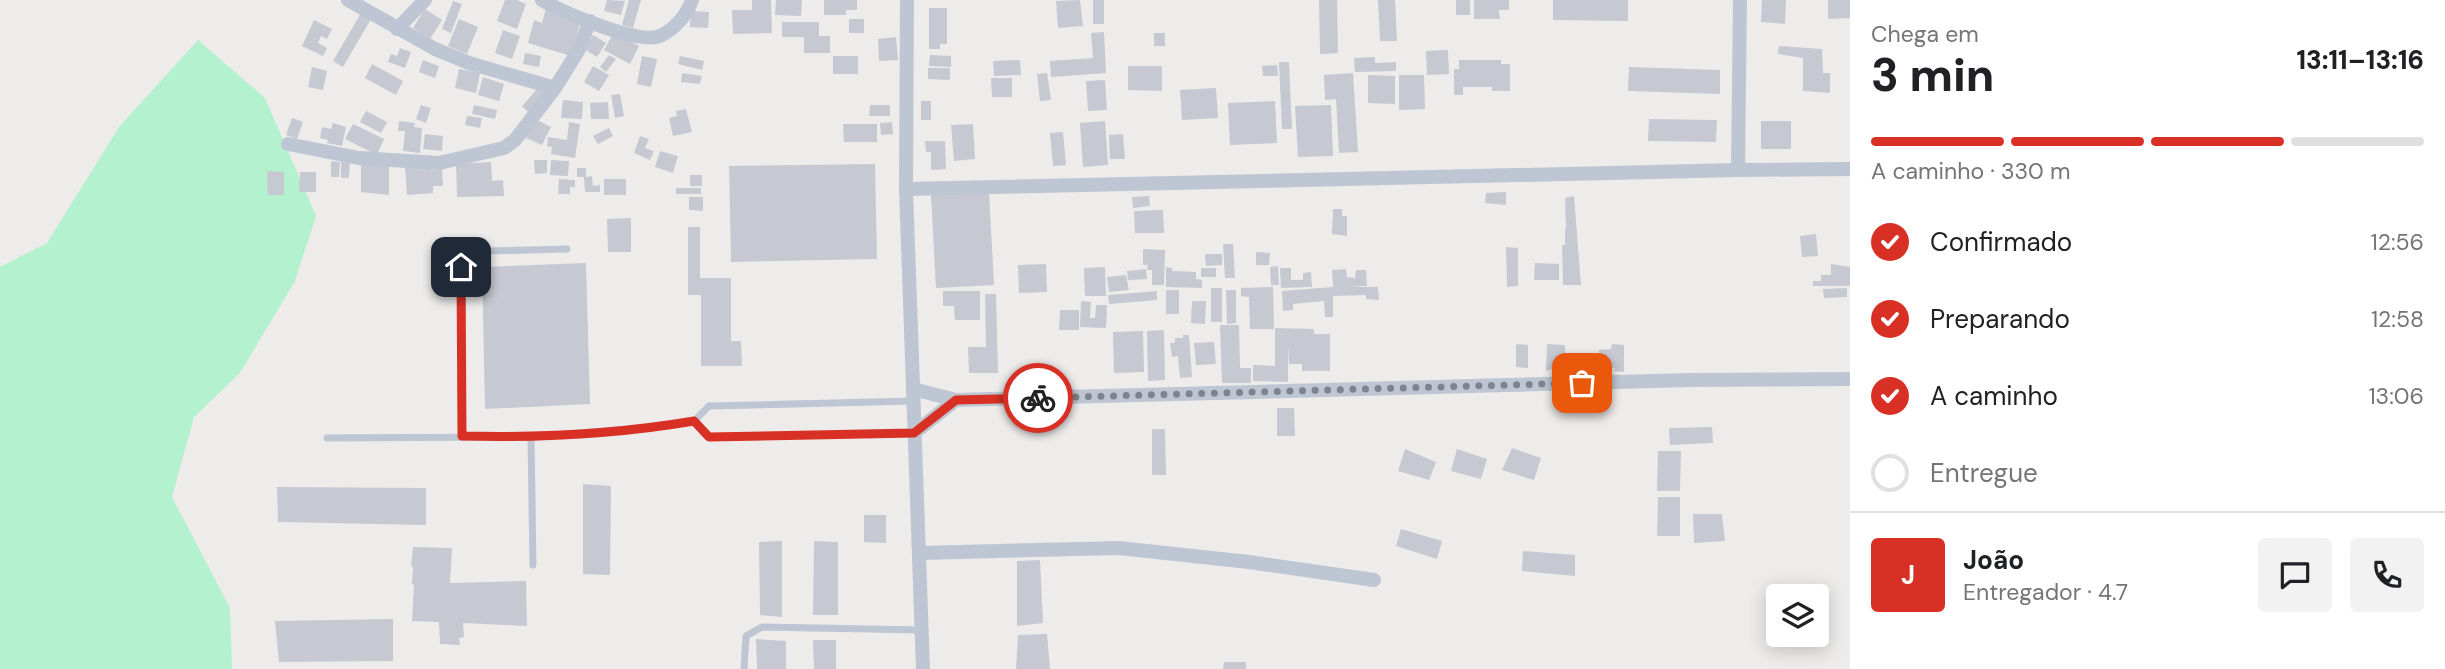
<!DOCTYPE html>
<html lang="pt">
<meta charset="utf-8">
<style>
:root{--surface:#fff;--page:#f2f2f2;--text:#202124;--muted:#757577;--line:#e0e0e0;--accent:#d93025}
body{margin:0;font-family:"DM Sans",sans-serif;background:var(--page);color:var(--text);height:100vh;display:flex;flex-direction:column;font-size:26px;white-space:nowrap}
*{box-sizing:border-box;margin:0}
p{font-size:23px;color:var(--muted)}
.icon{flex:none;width:38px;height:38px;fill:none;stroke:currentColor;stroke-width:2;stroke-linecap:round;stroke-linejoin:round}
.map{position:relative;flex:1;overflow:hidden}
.drawer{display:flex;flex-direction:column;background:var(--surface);width:595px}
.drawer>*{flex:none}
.buttons{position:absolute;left:1766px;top:584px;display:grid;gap:14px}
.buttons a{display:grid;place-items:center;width:63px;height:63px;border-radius:7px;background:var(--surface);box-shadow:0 4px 18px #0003;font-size:35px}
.pin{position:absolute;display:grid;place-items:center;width:60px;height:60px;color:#fff;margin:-30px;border-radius:14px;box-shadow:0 4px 10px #0006}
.courier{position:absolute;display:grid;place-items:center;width:70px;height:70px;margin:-35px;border:5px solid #d93025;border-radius:50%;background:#fff;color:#222;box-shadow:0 2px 9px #0007}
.headline em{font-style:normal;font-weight:800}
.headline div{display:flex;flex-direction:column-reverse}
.headline{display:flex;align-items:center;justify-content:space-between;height:119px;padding:0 21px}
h1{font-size:46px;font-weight:800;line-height:52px}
.bar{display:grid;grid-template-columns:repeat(4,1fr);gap:10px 7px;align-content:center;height:84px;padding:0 21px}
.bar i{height:9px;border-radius:5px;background:var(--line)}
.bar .on{background:var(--accent)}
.bar p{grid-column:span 4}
.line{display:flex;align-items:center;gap:18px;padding:0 21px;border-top:2px solid var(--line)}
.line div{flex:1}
.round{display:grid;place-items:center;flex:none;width:74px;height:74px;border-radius:7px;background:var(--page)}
ol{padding:0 21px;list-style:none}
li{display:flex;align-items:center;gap:21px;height:77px}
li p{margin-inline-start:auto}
li .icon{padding:7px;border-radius:50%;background:var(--accent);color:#fff;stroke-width:4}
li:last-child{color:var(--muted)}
li i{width:38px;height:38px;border:4px solid var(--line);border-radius:50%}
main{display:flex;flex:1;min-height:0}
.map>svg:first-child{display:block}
.green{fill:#b3f1cf}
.building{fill:#c6c9d2}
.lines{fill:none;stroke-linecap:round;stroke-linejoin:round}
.lane{stroke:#bdc6d2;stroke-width:7}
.street{stroke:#bdc6d2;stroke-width:14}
.done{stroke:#7e848d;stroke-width:7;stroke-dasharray:0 12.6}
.route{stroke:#d93025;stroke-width:9}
</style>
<main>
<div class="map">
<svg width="1850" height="669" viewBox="0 0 1850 669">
<rect width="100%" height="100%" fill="#eeebeb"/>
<path class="green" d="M198 40 265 98 316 216 295 281 240 373 194 417 172 497 230 608 232 669H0V267L47 243 119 127Z"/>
<g class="building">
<path d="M505 0H517L526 4 517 29 497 21Z"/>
<path d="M607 0 625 1 621 15 604 11Z"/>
<path d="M629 0H641L633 28 622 25Z"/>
<path d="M752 0H771L772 33 733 34 732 10H752Z"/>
<path d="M776 0H802L801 16 775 15Z"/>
<path d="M824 0H857V10H846V15H824Z"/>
<path d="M1080 0 1083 26 1058 28 1056 1Z"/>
<rect x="1093" y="0" width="11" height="24"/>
<path d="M1319 0H1337L1338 53 1320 54Z"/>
<path d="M1378 0H1395L1397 41H1380Z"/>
<rect x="1456" y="0" width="14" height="15"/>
<path d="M1474 0H1509V10H1499L1500 19H1474Z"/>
<path d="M1553 0H1628V21L1553 20Z"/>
<path d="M1762 0H1786L1785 24 1761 22Z"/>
<path d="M1828 0H1850V18L1828 19Z"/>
<path d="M453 1 462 4 451 33 442 29Z"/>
<path d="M929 8H947V44H940V49H929Z"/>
<path d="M425 9 442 20 430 39 413 28Z"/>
<path d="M546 9 581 20 571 56 528 43 534 20 542 23Z"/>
<path d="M691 11 709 12 708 28 690 27Z"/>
<path d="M361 13 371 19 343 67 333 61Z"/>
<path d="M459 19 478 27 467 54 448 46Z"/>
<rect x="849" y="19" width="15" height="14"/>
<path d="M314 20 332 29 327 39 321 36 318 43 327 48 323 56 302 46Z"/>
<path d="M782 22H819V36H830V53H804V37H782Z"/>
<path d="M503 30 520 36 512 59 495 53Z"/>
<path d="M614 32 639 46 630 64 604 50Z"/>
<path d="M1104 32 1106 73 1051 77 1050 61 1093 58 1091 33Z"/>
<rect x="1154" y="33" width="11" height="13"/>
<path d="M593 35 606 43 597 57 584 49Z"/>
<path d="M896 37 898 60 879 61 878 39Z"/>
<path d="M1779 46 1822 49 1823 73H1830V93L1803 91V58L1778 54Z"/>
<path d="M400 48 411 52 405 68 388 62 391 54 397 56Z"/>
<path d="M1448 50 1449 74 1427 75 1426 51Z"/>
<path d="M525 53 541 56 539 67 523 64Z"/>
<path d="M609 55 616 59 606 72 600 67Z"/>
<path d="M930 55 951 56V67L929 66Z"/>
<path d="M642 56 657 59 651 87 637 84Z"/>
<path d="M680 56 704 61 702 70 678 64Z"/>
<rect x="833" y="56" width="25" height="18"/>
<path d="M1375 57V63L1396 62V71L1355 72 1354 58Z"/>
<path d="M423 60 439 66 435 78 419 72Z"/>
<path d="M1020 60 1021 75 994 76 993 61Z"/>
<path d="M1459 60H1501V64H1510V91H1492V87H1463V95H1454V69H1459Z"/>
<path d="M1279 62H1289L1292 129H1282Z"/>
<path d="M372 64 403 81 396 95 365 78Z"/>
<path d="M1277 65 1278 76H1263L1262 66Z"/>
<path d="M593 66 609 75 599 91 584 82Z"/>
<path d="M1128 66H1162V91L1128 90Z"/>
<path d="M312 67 327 71 323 90 308 87Z"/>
<path d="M1629 67 1720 70V94L1628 91Z"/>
<path d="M928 68H950V80L928 79Z"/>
<path d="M459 69 480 73 476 93 455 88Z"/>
<path d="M682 73 702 76 700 84 681 82Z"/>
<path d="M1047 73 1051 100 1040 101 1037 74Z"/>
<path d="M1353 73 1358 152 1339 153 1336 99 1325 100 1324 75Z"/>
<path d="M1368 75 1395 76V104L1368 103Z"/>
<path d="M1399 75H1424L1425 109 1399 110Z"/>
<path d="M483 77 504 84 499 101 478 95Z"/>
<path d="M991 78H1012V97H992Z"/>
<path d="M1105 80 1107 110 1088 111 1086 81Z"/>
<path d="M538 88 547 96 530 114 522 106Z"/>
<path d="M1216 88 1218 118 1182 120 1180 90Z"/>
<path d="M620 94 624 116 615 118 611 95Z"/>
<path d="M563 100 583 102 582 119 561 118Z"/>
<rect x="921" y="101" width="10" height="19"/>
<path d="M1275 101 1277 143 1230 145 1228 103Z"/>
<path d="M608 102 609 119H591L590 103Z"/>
<path d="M421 105 431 108 426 123 416 119Z"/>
<path d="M474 105 497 110 495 119 472 114Z"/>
<path d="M870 105H890V116H869Z"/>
<path d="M1331 105 1333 156 1298 157 1295 106Z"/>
<path d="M686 109 692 132 673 136 669 118 677 116 676 111Z"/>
<path d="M366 111 387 122 381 133 360 122Z"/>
<path d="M467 116 482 118 480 128 465 125Z"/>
<path d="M292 118 303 122 297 139 286 135Z"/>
<path d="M535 119 551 127 542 145 526 138Z"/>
<path d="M1649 119 1717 120 1716 142 1648 141Z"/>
<path d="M399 121 415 123 414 127 422 128 420 153 403 151 405 131H398Z"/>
<path d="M1105 121 1108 165 1083 167 1080 123Z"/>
<rect x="1761" y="121" width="30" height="28"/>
<path d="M569 122 580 124 575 158 551 154 552 147 547 146 548 137 567 140Z"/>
<path d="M892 122 893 134 881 135 880 123Z"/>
<path d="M333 123 346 127 342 146 327 143 328 140 320 138 322 127 331 129Z"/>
<path d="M353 124 384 139 377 155 345 139Z"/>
<path d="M843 124H877V142H844Z"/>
<path d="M973 124 975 159 954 161 951 125Z"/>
<path d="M609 128 613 136 598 144 593 136Z"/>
<path d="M1063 132 1066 165 1053 166 1050 133Z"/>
<path d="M425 134 443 136 442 151 423 149Z"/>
<path d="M1123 134 1125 159H1110L1109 135Z"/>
<path d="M640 136 649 139 645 148 654 151 650 160 634 153Z"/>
<path d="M925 141H945L946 169 931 170V152H926Z"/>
<path d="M660 151 678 156 673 173 655 167Z"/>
<path d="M341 159H350L349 178H341Z"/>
<path d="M361 160H389V195L361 192Z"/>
<path d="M534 160H547V173L535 174Z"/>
<path d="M551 160 569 161 568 176 550 175Z"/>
<path d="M331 161 340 162 339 177H331Z"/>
<path d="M491 162 492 181 503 180 504 196 457 197 456 164Z"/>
<path d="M431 164V170L442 169 443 186H433V193L407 195 405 165Z"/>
<path d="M875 164 877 259 731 262 729 166Z"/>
<path d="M577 168H586V177L592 176 593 186 600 185V192H585L584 177H577Z"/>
<path d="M267 171 284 172V195H268Z"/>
<path d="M300 172H316V192H299Z"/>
<rect x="690" y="175" width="12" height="11"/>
<path d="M559 179 575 180V187H570V194H558Z"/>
<rect x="604" y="179" width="22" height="16"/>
<rect x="676" y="188" width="25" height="6"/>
<path d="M989 192 994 285 936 288 931 195Z"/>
<path d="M1506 192V205L1485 203 1486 193Z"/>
<path d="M1149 196 1150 206 1133 208 1132 197Z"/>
<path d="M1574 196 1581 285H1563L1562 245H1565V229H1566L1565 198Z"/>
<path d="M689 197H703V211L689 210Z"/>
<path d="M1333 209H1342V216H1347V236L1332 234Z"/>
<path d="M1163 210 1164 233H1135L1134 211Z"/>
<path d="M631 218V252H608L607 219Z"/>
<path d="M688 227H700V278H731V341H741L742 366H701V295H688Z"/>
<path d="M1816 234 1818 256 1802 257 1800 236Z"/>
<path d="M1223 244H1233L1235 278H1225Z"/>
<path d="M1506 247 1518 248V286L1507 287Z"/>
<path d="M1143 249 1165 250 1164 285H1152V270H1147L1148 265H1143Z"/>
<path d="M1256 252 1270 253 1269 265H1256Z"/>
<path d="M1205 254H1222V265L1206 266Z"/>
<path d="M586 263 590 404 485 409 482 267Z"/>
<path d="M1535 263 1559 264V280H1534Z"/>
<path d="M1046 264 1047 292 1019 293 1018 265Z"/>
<path d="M1831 264 1850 267V286H1813V281H1821V275H1831Z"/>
<path d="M1278 266 1279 285H1271L1270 267Z"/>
<path d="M1105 267 1106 296H1085L1084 268Z"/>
<path d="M1166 267 1172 268V271L1196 272V279L1202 280V288L1166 287Z"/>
<rect x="1201" y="268" width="15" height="9"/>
<path d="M1280 268H1291V280H1303V273L1311 272 1312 287 1281 288Z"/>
<path d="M1146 269 1147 279 1128 280 1127 271Z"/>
<path d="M1346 269 1347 277 1355 278 1356 270H1366L1367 286 1350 287H1378L1379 300 1366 299V295L1333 296V317H1325L1324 301 1293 304V310L1283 311 1282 291 1333 287 1332 270Z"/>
<path d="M1126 275 1129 290 1109 292 1107 277Z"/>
<path d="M1273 287 1274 329H1250L1249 297 1241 296V288Z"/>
<rect x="1211" y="288" width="11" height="34"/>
<path d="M1847 288V297L1824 298 1823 289Z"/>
<rect x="1166" y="290" width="13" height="24"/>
<path d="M1226 290H1236V323L1227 324Z"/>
<path d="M943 291H980V320H955L954 306H943Z"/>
<path d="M1157 291V300L1109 304 1108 295Z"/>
<path d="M985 294H996L998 373H969L968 347H986Z"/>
<path d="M1081 301 1091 302 1090 318H1095L1096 305H1107L1106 328 1080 327Z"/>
<path d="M1192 301H1206L1205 324 1191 323Z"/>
<path d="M1060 310H1079V330H1059Z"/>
<path d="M1220 325H1239L1240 368H1251V383H1222Z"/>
<path d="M1275 328 1314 329V334H1330V371H1302V364H1289L1288 344V382L1253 381V365L1275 366Z"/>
<path d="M1164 330 1165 380 1148 381 1147 331Z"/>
<path d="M1143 331 1144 372 1114 373 1113 332Z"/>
<path d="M1183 335H1189L1192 377 1180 378 1178 356 1172 357 1170 343H1175V338H1183Z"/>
<path d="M1214 342 1216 364 1196 365 1194 343Z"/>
<path d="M1516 344 1528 345V368L1516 367Z"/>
<path d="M1547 344 1565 345 1566 374H1553L1552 369 1546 371Z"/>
<path d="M1612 344 1624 345V372L1614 371 1615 368 1599 367V350L1611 349Z"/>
<path d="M1277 408H1294L1295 436H1277Z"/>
<path d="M1712 427 1713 443 1670 445 1669 428Z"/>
<path d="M1152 429H1165L1166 475H1152Z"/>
<path d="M1512 448 1541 458 1534 480 1502 470Z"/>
<path d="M1405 449 1436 462 1429 480 1398 471Z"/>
<path d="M1457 449 1487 459 1481 479 1451 471Z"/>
<path d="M1658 451H1681L1680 491H1657Z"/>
<path d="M583 484 611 486 610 575 583 574Z"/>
<path d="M277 487 426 488V525L278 522Z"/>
<path d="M1658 497H1680V536H1657Z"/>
<path d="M1693 514H1722L1725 541 1694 543Z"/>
<path d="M864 515H886V543L864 542Z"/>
<path d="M1401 529 1442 541 1437 559 1396 546Z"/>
<path d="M782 541V617L760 615 759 542Z"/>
<path d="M814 541 838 542V615H813Z"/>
<path d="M413 547 452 548 450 583 526 581 527 626 463 623 464 637 459 638 460 645 440 644 439 622 412 621 414 585 412 584 413 567 411 566Z"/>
<path d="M1523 551 1575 555V576L1522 571Z"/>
<path d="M1040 560 1043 623 1017 626V561Z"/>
<path d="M393 619V661L279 662 275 621Z"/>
<path d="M1047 634 1050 669H1016L1018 635Z"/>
<path d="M756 639 786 641V669H757Z"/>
<path d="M813 640H836V669H814Z"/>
<path d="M1224 662H1246V669H1223Z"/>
</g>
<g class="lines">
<g class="lane">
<path d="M694 421 709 437 914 433"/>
<path d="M462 436 461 267 474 254 489 251 567 249"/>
<path d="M531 437 533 565"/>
<path d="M327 438 531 437 656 427 694 421 709 406 913 401"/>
<path d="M744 669 746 636 762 627 922 630"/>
</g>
<g class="street">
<path d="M348 0 435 49 469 63 555 88"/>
<path d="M542 0C562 12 638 45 660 36 675 29 687 15 692 0"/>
<path d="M907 0 906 189 923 669"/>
<path d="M397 29 425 0"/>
<path d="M288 144 359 158 439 163 504 148 515 140 555 88 578 51 590 21"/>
<path d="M1738 170 1740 0"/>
<path d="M906 189 1738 170 1850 169"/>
<path d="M913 389 956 400 1691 380 1850 379"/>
<path d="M914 433 956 400"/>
<path d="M920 553 1119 548 1249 562 1374 580"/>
</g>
</g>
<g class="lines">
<path class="done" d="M1038 398 1582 383"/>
<path class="route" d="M461 267 462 436C539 438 617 434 694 421L709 437 914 433 956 400 1038 398"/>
</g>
</svg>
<div class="buttons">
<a><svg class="icon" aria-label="layers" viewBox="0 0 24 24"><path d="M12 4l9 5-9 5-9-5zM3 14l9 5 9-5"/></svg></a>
</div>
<div class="pin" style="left:1582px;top:383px;background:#ea580c"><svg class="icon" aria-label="bag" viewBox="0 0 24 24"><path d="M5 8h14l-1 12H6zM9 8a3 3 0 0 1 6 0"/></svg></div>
<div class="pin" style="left:461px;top:267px;background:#1f2937"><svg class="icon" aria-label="home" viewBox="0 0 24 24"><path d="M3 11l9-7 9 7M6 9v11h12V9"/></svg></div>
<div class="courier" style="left:1038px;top:398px"><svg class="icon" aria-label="bike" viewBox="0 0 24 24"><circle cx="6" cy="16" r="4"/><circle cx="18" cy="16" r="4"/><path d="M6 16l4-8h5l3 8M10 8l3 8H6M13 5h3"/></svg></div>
</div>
<section class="drawer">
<div class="headline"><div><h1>3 min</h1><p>Chega em</p></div><em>13:11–13:16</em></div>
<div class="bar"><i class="on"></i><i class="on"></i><i class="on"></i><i></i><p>A caminho · 330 m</p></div>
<ol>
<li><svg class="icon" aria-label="check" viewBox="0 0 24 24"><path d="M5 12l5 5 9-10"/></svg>Confirmado<p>12:56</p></li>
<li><svg class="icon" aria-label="check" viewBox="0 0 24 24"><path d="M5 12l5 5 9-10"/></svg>Preparando<p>12:58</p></li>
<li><svg class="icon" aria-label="check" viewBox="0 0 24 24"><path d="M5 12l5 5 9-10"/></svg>A caminho<p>13:06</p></li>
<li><i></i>Entregue</li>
</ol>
<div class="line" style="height:126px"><b class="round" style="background:var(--accent);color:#fff">J</b><div><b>João</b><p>Entregador · 4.7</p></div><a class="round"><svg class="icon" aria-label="chat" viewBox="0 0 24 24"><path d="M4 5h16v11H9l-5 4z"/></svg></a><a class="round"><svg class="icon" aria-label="phone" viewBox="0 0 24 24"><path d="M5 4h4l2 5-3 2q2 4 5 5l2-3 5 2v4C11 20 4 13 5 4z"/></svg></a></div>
</section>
</main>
